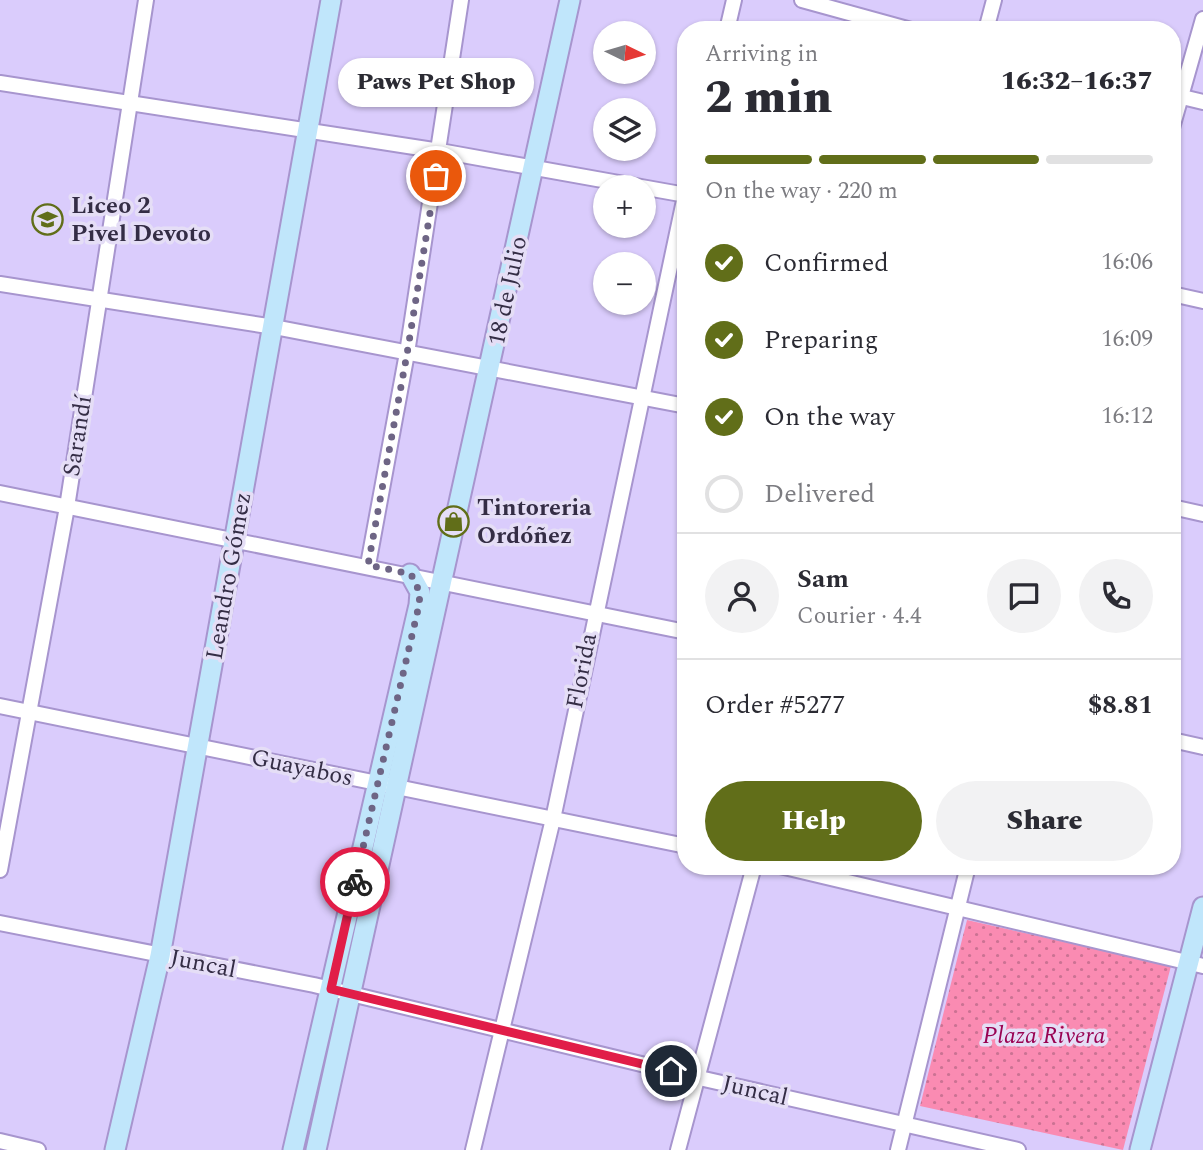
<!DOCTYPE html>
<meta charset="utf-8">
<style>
:root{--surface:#fff;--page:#f2f2f3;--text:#2b2b33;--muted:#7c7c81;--line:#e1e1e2;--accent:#616e19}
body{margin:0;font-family:Spectral,serif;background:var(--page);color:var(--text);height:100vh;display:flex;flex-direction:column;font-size:26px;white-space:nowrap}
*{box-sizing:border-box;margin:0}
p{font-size:23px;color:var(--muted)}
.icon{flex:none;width:38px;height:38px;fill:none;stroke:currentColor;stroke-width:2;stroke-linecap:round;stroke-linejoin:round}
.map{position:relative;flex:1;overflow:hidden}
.sheet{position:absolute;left:677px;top:21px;width:504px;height:854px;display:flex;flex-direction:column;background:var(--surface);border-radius:28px;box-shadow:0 2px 5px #0004}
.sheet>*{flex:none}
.needle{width:46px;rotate:95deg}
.tools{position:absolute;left:593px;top:21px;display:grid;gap:14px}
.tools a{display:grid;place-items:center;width:63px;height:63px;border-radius:50%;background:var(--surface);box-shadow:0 2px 5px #0004;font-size:35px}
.pin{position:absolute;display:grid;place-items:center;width:60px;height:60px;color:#fff;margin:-30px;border:4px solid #fff;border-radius:50%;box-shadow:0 2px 7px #0007}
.courier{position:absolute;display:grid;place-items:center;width:70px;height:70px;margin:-35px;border:5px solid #e11d48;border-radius:50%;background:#fff;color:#222;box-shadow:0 2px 9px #0007}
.bubble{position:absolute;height:49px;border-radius:24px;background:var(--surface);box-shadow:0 2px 5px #0004;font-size:23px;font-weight:800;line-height:49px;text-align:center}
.head em{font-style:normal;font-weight:800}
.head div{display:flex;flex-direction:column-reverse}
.head{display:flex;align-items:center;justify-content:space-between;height:119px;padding:0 28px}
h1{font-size:46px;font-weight:800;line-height:52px}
.bar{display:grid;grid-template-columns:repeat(4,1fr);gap:10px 7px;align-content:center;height:84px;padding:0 28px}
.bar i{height:9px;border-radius:5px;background:var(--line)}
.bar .current{background:var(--accent)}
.bar p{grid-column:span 4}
.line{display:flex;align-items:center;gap:18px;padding:0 28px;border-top:2px solid var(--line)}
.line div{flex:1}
.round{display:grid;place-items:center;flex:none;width:74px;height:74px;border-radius:37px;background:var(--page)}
ol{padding:0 28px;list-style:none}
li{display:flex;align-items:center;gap:21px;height:77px}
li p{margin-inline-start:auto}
li .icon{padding:7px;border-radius:50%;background:var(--accent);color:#fff;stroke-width:4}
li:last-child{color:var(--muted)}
li i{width:38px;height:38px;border:4px solid var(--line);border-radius:50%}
.button{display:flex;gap:14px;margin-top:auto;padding:14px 28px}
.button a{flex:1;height:80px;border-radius:42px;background:var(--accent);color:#fff;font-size:28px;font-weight:800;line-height:80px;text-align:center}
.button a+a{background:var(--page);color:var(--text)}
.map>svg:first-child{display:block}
.grass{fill:url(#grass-dots)}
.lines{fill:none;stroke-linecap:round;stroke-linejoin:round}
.street-casing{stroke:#a795ce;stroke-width:18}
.secondary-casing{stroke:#a795ce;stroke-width:23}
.street{stroke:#fff;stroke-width:14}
.secondary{stroke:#c0e6fb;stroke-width:19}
.done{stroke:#6e6585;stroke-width:7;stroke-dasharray:0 12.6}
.route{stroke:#e11d48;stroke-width:9}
.labels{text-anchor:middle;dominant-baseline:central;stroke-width:7;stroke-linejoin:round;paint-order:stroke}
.poi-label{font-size:24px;font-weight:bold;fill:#342d45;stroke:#e5def6;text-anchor:start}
.street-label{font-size:24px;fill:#342d45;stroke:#e5def6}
.park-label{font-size:24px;font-style:italic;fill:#990353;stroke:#e5def6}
</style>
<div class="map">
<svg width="1203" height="1150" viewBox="0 0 1203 1150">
<defs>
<pattern id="grass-dots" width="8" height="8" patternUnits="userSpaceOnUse" patternTransform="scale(1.75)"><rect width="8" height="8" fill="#fa8bb2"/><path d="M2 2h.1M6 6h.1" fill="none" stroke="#cb7293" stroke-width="1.8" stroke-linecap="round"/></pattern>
</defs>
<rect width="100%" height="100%" fill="#daccfc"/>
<path class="grass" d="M967 920 1171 966 1123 1150 920 1106Z"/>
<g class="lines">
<defs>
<g id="street">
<path d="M802 0 911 30"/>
<path d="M727 30 734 0"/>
<path d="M986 30 994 0"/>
<path d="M0 83 440 151 686 195"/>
<path d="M1174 95 1203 102"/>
<path d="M1172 128 1203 19"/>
<path d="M0 284 274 327 686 406"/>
<path d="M1172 294 1203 301"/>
<path d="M0 493 686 632"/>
<path d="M1172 507 1203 514"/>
<path d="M368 565 407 353 461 0"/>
<path d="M0 706 686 846"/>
<path d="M1172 740 1203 747"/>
<path d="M780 866 1203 966"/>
<path d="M0 870 67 507 146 0"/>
<path d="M0 923 314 985 695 1077 1018 1150"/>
<path d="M0 1141 38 1150"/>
<path d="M473 1150 553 819 686 191"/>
<path d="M678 1150 754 866"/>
<path d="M898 1150 968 866"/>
</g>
<g id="secondary">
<path d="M115 1150 160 956 331 0"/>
<path d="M293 1150 419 605 420 592 410 574"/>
<path d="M316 1150 570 0"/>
<path d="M1140 1150 1203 907"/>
</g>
</defs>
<use href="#street" class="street-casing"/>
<use href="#secondary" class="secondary-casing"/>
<use href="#street" class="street"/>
<use href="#secondary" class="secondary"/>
</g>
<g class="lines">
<path class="done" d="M355 882 419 605 420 593 411 574 368 565 407 354 436 176"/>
<path class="route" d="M355 882 331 989 671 1071"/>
</g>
<defs>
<symbol id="school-ring" viewBox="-11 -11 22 22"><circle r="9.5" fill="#e5def6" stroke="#616e19" stroke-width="1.5"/><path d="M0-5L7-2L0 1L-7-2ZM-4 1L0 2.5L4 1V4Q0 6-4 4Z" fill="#616e19"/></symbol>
<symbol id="shop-ring" viewBox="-11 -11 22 22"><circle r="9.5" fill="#e5def6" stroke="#616e19" stroke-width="1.5"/><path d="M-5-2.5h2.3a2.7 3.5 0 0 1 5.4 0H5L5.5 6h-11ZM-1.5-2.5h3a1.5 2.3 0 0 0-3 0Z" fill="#616e19"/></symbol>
</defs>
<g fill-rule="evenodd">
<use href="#school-ring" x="30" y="202" width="35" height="35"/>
<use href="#shop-ring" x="436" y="504" width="35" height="35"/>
</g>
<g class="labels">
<g class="poi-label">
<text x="71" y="206">Liceo 2<tspan x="71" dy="28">Pivel Devoto</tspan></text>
<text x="477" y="508">Tintoreria<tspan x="477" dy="28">Ordóñez</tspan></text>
</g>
<g class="street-label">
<text transform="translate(508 291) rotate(-78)">18 de Julio</text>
<text transform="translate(78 436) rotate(-81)">Sarandí</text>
<text transform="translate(229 576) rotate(-80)">Leandro Gómez</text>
<text transform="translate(582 671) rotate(-79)">Florida</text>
<text transform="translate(302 768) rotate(12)">Guayabos</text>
<text transform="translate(203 964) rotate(11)">Juncal</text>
<text transform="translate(755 1091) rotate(13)">Juncal</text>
</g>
<g class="park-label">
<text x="1044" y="1036">Plaza Rivera</text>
</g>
</g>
</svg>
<div class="tools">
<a><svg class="needle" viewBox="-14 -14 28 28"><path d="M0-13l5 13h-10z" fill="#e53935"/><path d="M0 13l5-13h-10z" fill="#7c7c81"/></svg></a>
<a><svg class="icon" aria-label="layers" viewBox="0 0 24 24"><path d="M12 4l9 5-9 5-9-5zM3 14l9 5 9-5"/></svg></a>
<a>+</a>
<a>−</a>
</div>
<div class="pin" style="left:436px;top:176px;background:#ea580c"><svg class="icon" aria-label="bag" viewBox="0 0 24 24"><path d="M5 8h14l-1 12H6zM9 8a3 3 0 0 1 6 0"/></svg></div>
<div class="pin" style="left:671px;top:1071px;background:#1f2937"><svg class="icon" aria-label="home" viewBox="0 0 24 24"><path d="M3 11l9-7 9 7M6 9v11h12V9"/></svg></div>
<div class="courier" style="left:355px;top:882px"><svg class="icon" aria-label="bike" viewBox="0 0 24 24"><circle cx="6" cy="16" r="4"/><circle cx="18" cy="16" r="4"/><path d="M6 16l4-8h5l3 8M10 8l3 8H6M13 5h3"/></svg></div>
<div class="bubble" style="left:338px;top:58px;width:196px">Paws Pet Shop</div>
<section class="sheet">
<div class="head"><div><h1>2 min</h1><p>Arriving in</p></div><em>16:32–16:37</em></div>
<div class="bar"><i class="current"></i><i class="current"></i><i class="current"></i><i></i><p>On the way · 220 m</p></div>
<ol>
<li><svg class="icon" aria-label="check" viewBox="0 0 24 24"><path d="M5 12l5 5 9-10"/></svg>Confirmed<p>16:06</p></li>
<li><svg class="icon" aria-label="check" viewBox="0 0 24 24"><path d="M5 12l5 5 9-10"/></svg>Preparing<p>16:09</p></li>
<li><svg class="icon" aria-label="check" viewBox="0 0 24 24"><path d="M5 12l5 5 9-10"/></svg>On the way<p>16:12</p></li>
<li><i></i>Delivered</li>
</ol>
<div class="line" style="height:126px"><a class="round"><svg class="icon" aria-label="person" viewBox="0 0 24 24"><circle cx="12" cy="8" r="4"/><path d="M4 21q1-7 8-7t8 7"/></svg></a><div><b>Sam</b><p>Courier · 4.4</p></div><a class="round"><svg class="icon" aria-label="chat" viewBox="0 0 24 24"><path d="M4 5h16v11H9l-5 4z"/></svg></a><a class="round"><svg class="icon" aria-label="phone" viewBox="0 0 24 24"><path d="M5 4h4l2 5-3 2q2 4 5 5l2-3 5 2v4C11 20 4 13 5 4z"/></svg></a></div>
<div class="line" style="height:91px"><div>Order #5277</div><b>$8.81</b></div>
<div class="button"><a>Help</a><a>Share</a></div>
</section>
</div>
